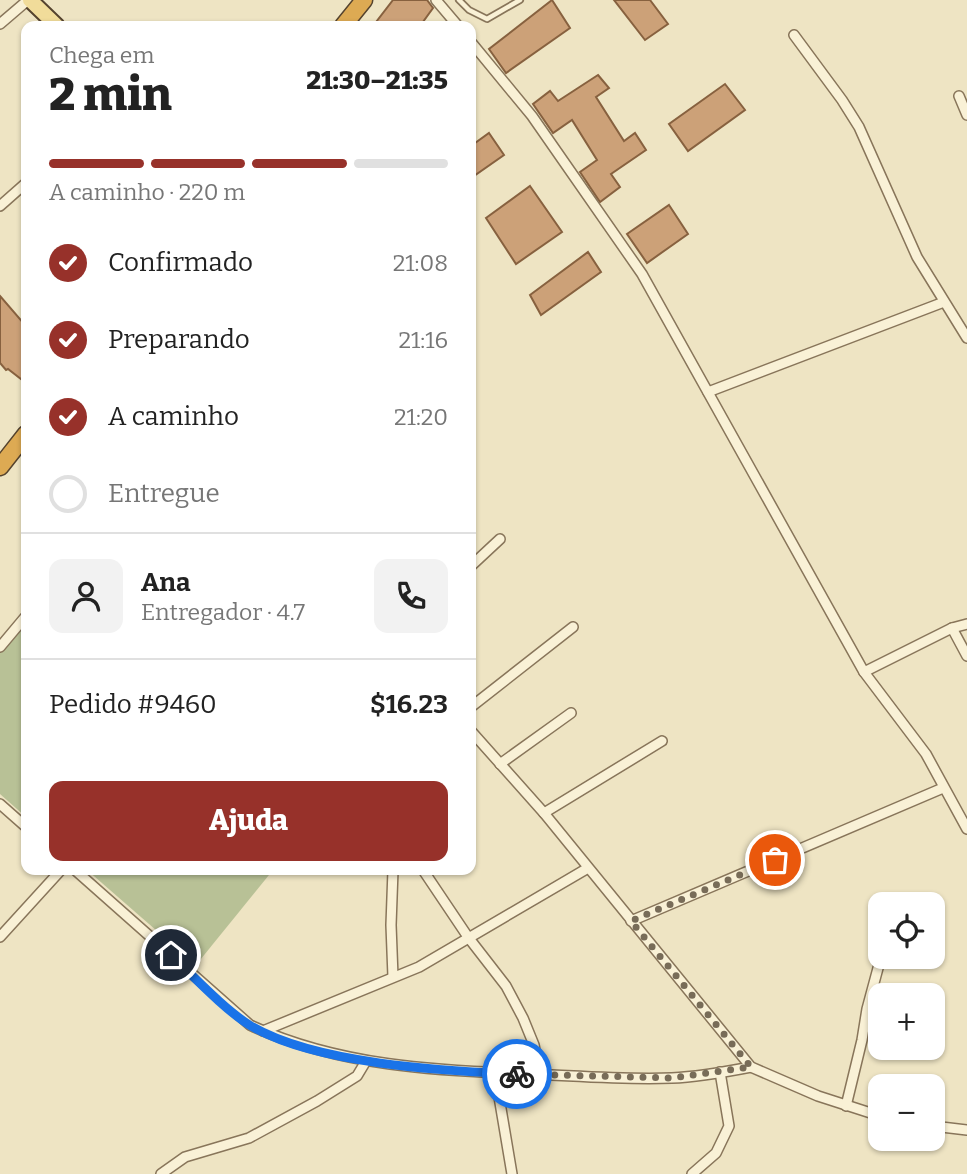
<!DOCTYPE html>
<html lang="pt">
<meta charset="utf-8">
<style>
:root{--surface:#fff;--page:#f2f2f2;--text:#222;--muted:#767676;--line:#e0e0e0;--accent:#97312a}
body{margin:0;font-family:Bitter,serif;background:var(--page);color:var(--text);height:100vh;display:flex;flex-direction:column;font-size:26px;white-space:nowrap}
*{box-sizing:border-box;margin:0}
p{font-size:23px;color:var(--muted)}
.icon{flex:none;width:38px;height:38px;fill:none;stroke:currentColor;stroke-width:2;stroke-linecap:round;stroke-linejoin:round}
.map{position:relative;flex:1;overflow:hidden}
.drawer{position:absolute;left:21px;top:21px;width:455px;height:854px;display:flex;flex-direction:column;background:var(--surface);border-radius:14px;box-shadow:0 2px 5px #0004}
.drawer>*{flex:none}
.tools{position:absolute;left:868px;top:892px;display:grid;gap:14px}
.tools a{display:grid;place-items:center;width:77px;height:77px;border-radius:14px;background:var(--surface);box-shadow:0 2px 5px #0004;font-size:35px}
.pin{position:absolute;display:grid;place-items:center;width:60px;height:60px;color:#fff;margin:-30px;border:4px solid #fff;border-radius:50%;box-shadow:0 2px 7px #0007}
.courier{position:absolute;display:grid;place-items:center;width:70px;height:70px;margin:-35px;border:5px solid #1a73e8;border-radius:50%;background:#fff;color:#222;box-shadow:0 2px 9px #0007}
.summary em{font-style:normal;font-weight:800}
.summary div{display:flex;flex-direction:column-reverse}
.summary{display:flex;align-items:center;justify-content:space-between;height:119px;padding:0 28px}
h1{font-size:46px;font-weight:800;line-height:52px}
.bar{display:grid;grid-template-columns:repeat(4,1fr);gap:10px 7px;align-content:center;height:84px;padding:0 28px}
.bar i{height:9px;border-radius:5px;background:var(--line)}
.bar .on{background:var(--accent)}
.bar p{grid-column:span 4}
.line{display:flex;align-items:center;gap:18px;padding:0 28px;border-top:2px solid var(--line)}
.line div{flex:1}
.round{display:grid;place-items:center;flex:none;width:74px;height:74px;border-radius:14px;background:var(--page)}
ol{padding:0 28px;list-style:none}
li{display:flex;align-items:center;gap:21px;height:77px}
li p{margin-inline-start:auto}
li .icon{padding:7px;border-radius:50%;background:var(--accent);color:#fff;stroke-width:4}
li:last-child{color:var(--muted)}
li i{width:38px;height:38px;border:4px solid var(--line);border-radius:50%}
.primary-button{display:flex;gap:14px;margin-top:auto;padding:14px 28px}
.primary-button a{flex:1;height:80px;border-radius:14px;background:var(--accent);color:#fff;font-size:28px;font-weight:800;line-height:80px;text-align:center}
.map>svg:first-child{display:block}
.cemetery{fill:#b8c196}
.building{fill:#cca178;stroke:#87613f;stroke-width:2}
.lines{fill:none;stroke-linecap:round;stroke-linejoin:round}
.lane-casing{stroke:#88755a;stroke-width:8}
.street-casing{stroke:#88755a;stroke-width:12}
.primary-casing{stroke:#55432e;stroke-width:18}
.highway-casing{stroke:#55432e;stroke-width:19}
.lane{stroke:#f9f1d6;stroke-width:4.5}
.street{stroke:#f9f1d6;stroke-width:9}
.primary{stroke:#f1dc9a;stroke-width:14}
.highway{stroke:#ddaa53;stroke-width:16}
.done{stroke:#786c58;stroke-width:7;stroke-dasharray:0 12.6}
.route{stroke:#1a73e8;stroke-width:9}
</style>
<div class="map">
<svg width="967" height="1174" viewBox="0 0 967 1174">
<rect width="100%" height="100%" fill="#eee4c3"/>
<g class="cemetery">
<path d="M26 620V817L0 794V653Z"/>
<path d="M87 870H273L196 965Z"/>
</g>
<g class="building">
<path d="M393 0H427L433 8 420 26H373Z"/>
<path d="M552 0 570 28 506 73 489 49Z"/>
<path d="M614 0H650L668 24 645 40Z"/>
<path d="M598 75 609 88 596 97 624 141 635 133 646 150 611 174 620 187 600 202 580 172 597 160 572 120 553 133 533 104 550 91 558 101Z"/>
<path d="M725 84 745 110 688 151 669 124Z"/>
<path d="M489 133 504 155 471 178V146Z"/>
<path d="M530 186 562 232 516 264 486 218Z"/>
<path d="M669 205 688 234 647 263 627 234Z"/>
<path d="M588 252 601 272 541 315 530 295Z"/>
<path d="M0 296 26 326V383L8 369 6 370 0 363Z"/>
</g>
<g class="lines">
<defs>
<path id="lane" d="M459 0 469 10 487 19 520 0"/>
<g id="street">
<path d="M436 0 458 26"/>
<path d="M0 24 28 0"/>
<path d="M794 35 842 100 859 127 917 257 967 338"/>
<path d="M471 42 532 116 642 274 864 672 926 754 967 829"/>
<path d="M959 96 967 115"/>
<path d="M0 206 26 183"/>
<path d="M708 392 944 302"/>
<path d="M471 566 500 539"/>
<path d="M952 628 967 656"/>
<path d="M0 647 26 616"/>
<path d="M864 672 952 628 967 624"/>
<path d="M471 707 573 627"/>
<path d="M471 731 544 813 751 1067 818 1096 880 1116"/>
<path d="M500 764 571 713"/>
<path d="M0 804 26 827"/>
<path d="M544 813 662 741"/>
<path d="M75 870 250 1025C338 1066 437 1071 532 1074 579 1076 625 1080 672 1078 698 1077 725 1072 751 1067"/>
<path d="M423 870 468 937 506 986 523 1018 534 1045 540 1075"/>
<path d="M631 921 943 788"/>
<path d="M0 937 61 870"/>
<path d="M393 977 391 925 393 870"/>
<path d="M263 1031 419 967 588 868"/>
<path d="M495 1073 512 1174"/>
<path d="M846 1106 862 1040 867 1009 881 957"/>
<path d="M933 1126 967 1130"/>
<path d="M161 1174 185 1157 249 1138 317 1101 357 1076 366 1061"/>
<path d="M692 1174 716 1153 729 1126 720 1072"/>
</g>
<path id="primary" d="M30 0 57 26"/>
<g id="highway">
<path d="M343 26 364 0"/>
<path d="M0 467 26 434"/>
</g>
</defs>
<use href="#lane" class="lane-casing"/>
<use href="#street" class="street-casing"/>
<use href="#primary" class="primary-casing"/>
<use href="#highway" class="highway-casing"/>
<use href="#lane" class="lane"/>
<use href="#street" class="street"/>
<use href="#primary" class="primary"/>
<use href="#highway" class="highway"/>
</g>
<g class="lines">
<path class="done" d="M517 1074 671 1078 751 1067 631 921 775 860"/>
<path class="route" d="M171 955C193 976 226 1011 251 1026 316 1064 442 1071 517 1074"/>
</g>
</svg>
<div class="tools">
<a><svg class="icon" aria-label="locate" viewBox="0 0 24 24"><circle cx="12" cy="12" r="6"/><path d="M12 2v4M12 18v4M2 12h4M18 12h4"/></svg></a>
<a>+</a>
<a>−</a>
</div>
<div class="pin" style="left:775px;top:860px;background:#ea580c"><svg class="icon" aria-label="bag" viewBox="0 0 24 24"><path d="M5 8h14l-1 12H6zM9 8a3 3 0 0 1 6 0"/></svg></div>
<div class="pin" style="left:171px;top:955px;background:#1f2937"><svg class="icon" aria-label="home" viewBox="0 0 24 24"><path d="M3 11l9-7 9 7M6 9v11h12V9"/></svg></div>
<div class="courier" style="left:517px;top:1074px"><svg class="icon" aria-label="bike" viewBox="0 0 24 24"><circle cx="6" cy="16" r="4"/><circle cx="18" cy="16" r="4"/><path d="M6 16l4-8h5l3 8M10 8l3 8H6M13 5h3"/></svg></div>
<section class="drawer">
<div class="summary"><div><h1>2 min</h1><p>Chega em</p></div><em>21:30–21:35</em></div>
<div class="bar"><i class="on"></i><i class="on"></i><i class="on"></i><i></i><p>A caminho · 220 m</p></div>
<ol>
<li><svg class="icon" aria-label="check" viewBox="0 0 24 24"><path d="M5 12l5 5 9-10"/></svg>Confirmado<p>21:08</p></li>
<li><svg class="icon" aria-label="check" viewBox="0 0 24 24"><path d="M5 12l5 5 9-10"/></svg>Preparando<p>21:16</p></li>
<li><svg class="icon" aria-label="check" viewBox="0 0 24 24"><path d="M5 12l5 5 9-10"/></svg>A caminho<p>21:20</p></li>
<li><i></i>Entregue</li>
</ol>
<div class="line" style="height:126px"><a class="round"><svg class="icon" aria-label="person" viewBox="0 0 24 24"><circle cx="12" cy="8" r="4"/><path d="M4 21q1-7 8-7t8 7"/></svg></a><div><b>Ana</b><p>Entregador · 4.7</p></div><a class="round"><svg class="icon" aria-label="phone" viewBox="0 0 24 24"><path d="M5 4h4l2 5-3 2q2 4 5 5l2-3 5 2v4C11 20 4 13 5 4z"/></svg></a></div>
<div class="line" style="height:91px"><div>Pedido #9460</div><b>$16.23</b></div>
<div class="primary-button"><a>Ajuda</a></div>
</section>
</div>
